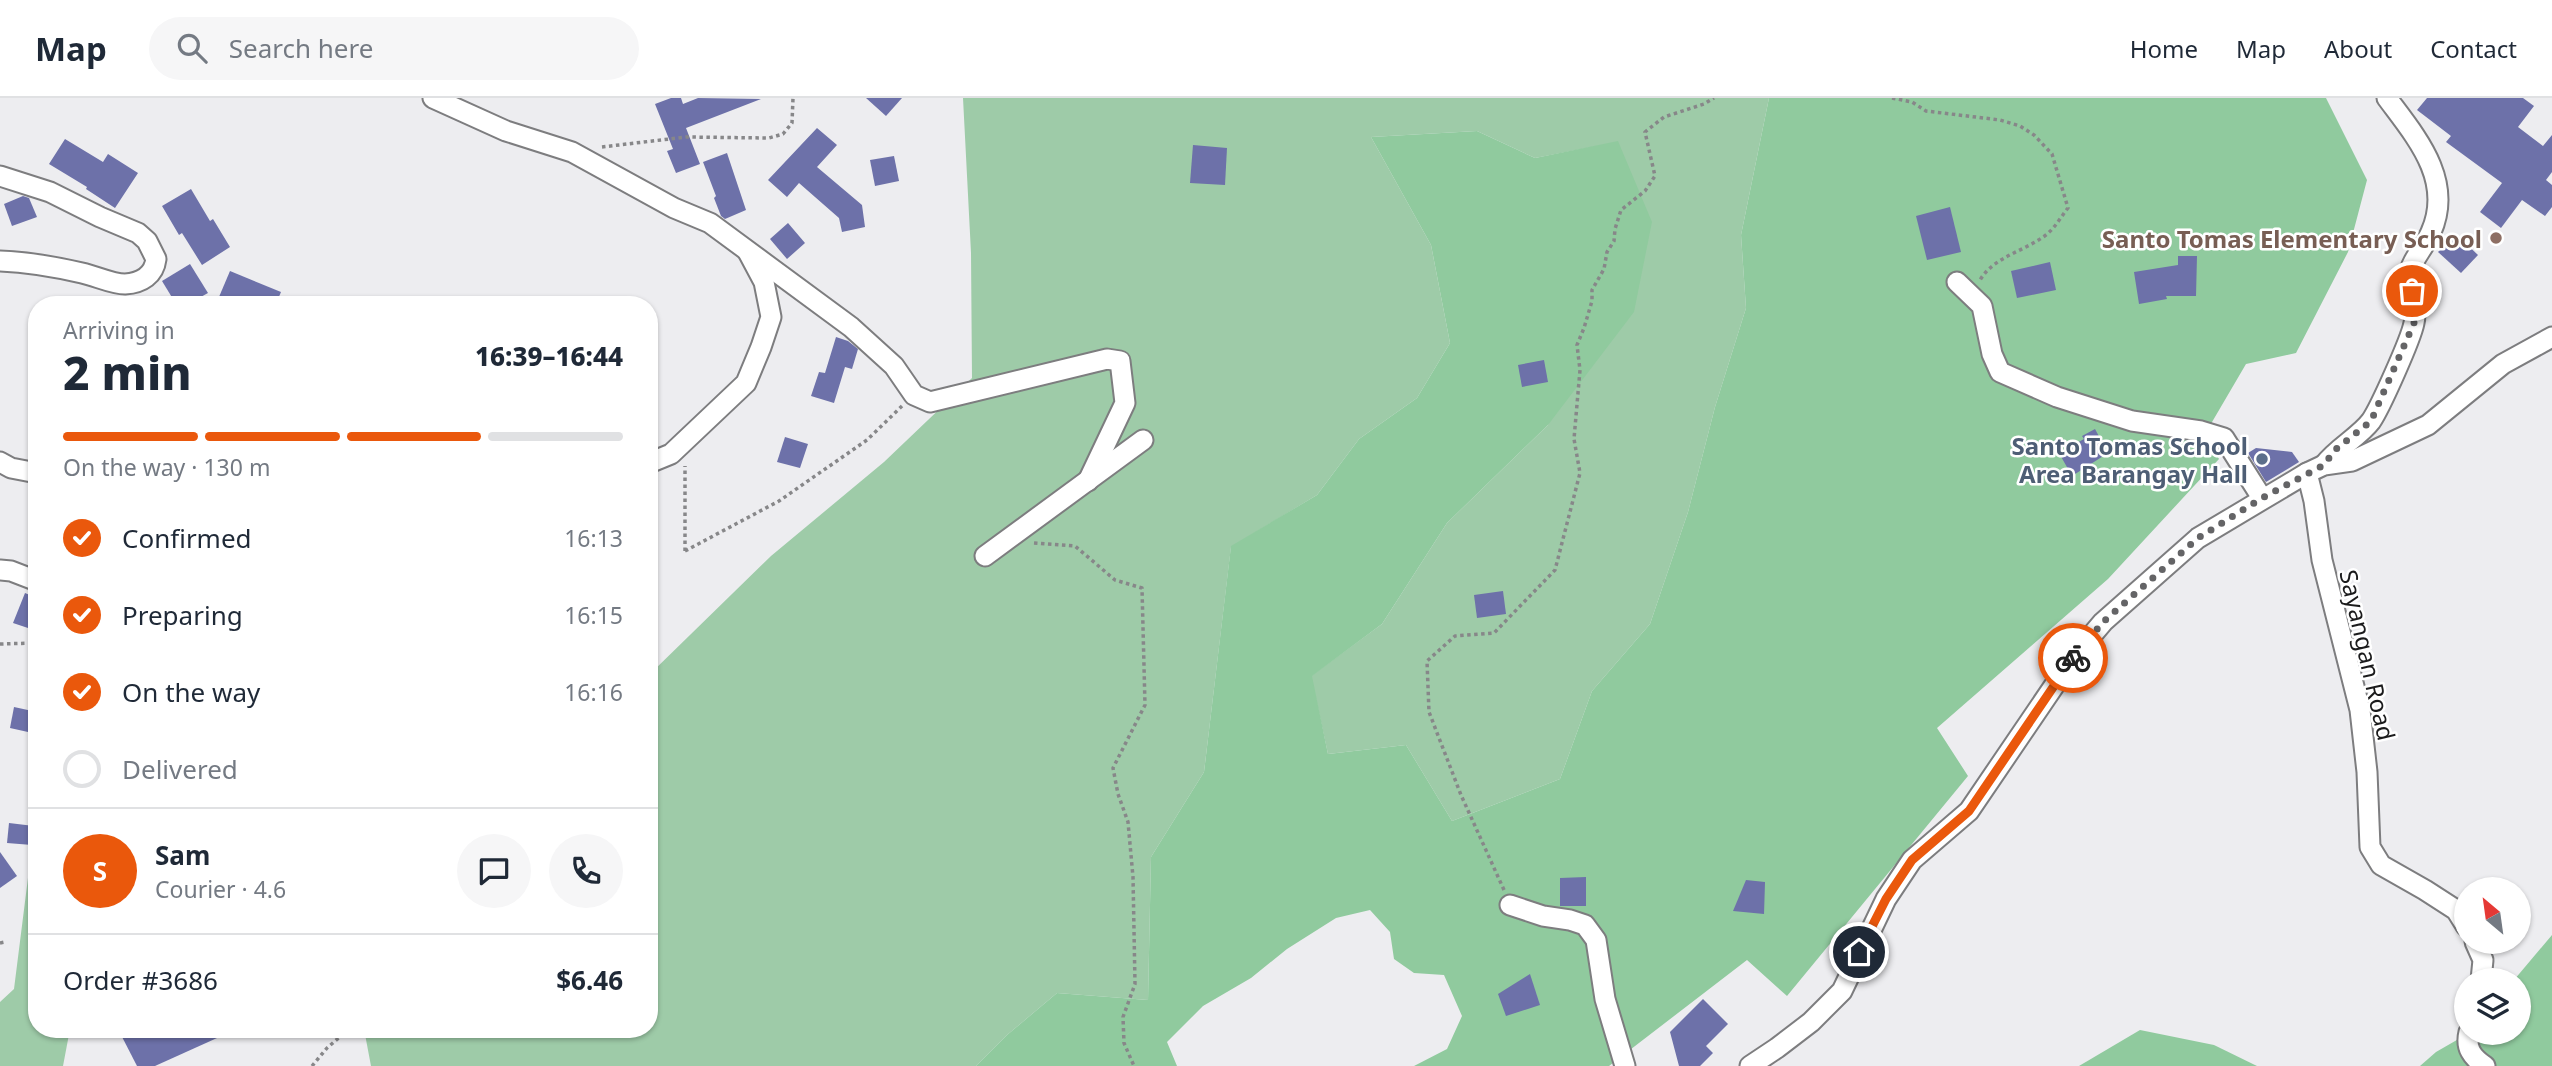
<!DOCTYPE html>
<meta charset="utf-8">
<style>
:root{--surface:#fff;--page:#f6f6f7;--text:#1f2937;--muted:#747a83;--line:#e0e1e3;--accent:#ea580c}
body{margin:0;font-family:"Noto Sans",sans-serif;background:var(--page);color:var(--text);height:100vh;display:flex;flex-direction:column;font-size:26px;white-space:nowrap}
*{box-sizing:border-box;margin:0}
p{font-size:23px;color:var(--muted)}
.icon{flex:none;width:38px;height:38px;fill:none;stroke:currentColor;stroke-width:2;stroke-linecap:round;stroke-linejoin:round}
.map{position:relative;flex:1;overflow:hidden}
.sheet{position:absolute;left:28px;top:198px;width:630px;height:742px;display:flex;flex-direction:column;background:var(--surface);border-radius:28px;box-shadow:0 2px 5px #0004}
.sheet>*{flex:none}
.needle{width:46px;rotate:331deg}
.buttons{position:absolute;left:2454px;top:779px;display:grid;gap:14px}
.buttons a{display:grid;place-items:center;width:77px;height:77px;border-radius:50%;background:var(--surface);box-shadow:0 2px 5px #0004;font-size:35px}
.pin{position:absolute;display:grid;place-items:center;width:60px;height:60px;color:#fff;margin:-30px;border:4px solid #fff;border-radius:50%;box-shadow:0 2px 7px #0007}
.courier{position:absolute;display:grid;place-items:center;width:70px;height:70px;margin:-35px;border:5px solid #ea580c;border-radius:50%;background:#fff;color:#222;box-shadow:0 2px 9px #0007}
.summary em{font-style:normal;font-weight:800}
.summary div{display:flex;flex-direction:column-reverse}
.summary{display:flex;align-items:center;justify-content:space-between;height:119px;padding:0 35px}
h1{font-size:46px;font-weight:800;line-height:52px}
.bar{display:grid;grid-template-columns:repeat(4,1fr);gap:10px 7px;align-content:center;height:84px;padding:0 35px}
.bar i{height:9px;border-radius:5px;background:var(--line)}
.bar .active{background:var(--accent)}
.bar p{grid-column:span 4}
.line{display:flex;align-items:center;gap:18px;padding:0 35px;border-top:2px solid var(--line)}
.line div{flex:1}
.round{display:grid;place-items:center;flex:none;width:74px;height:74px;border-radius:37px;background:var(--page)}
ol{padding:0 35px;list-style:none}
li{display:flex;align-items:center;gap:21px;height:77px}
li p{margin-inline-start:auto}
li .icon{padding:7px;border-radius:50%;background:var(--accent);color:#fff;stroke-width:4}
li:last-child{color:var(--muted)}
li i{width:38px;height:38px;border:4px solid var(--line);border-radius:50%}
header{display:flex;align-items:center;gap:42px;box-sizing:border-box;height:98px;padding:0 35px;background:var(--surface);border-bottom:2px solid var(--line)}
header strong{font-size:33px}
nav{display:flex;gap:38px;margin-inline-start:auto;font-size:24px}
.search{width:490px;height:63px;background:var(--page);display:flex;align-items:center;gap:18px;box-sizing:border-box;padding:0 24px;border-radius:38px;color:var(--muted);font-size:26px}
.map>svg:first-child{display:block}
.green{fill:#9ecba8}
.forest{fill:#90ca9e}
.building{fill:#6d71a9}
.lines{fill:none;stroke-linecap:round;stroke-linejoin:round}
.minor-casing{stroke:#7d7d7f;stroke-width:23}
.path{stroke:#878789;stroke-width:3.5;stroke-dasharray:3.5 3.5;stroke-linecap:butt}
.minor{stroke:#fff;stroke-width:19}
.done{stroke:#646466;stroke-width:7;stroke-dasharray:0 12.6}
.route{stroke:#ea580c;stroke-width:9}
.education-dot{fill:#8d6e63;stroke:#fff;stroke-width:2.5}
.service-dot{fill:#5c6f8a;stroke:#fff;stroke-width:2.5}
.labels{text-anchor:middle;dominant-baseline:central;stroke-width:5;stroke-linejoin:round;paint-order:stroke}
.education-label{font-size:24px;font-weight:bold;fill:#785e54;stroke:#fff;text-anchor:end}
.service-label{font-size:24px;font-weight:bold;fill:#4e5e75;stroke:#fff;text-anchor:end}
.street-label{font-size:24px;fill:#1b1b1c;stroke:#fff}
</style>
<header>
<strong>Map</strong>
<div class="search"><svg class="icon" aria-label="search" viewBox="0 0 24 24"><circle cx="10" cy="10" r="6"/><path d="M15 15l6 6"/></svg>Search here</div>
<nav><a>Home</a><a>Map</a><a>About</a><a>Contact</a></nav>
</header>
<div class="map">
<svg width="2552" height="968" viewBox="0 0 2552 968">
<rect width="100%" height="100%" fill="#ededf0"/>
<g class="green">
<path d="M963 0H1769L1741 137 1746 210 1715 309 1688 414 1650 526 1592 593 1560 681 1452 723 1406 647 1328 656 1311 578 1382 526 1447 425 1548 327 1618 44 1535 60 1477 33 1371 39 1431 147 1450 245 1417 300 1359 341 1317 397 1231 449 1204 674 1151 759 1148 902 1057 895 1007 937 976 968H371L364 931H649V577L771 458 884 364 972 280 971 155Z"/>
<path d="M37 755V931H70L63 968H0V904L14 891 30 764Z"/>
</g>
<g class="forest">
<path d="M1769 0H2326L2367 82 2348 154 2296 255 2246 266 2205 336 2219 361 2108 481 1937 630 1968 678 1787 898 1747 862 1609 968H1414L1447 951 1462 918 1444 877 1414 875 1394 861 1390 834 1370 812 1336 820 1287 851 1251 880 1203 908 1167 944 1177 968H976L1007 937 1057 895 1148 902 1151 759 1204 674 1231 448 1317 397 1359 341 1417 300 1450 245 1431 147 1371 39 1477 33 1535 60 1618 43 1652 124 1634 214 1548 327 1447 425 1382 526 1312 578 1328 656 1406 647 1452 723 1560 681 1592 593 1650 526 1688 414 1715 309 1746 210 1741 137Z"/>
<path d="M2552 837V968H2420L2436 954 2469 935 2518 934V882H2514Z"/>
<path d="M2140 932 2214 947 2257 968H2079Z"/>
</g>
<g class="building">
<path d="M671 0H681L683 6 698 0 761 1 686 30 700 66 676 75 667 53 673 51 655 6Z"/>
<path d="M866 0H902L886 18Z"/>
<path d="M2427 0H2523L2534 8 2518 29 2543 48 2552 37V74L2546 82 2552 87V109L2545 118 2522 102 2501 130 2480 114 2502 85 2446 44 2451 38 2417 12Z"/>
<path d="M817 30 837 47 817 69 862 107 865 129 842 134 839 120 799 85 787 99 768 82Z"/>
<path d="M65 41 103 64 108 56 138 75 115 110 86 91 87 89 49 66Z"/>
<path d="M1193 47 1227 50 1225 87 1190 85Z"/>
<path d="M727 55 746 112 725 121 721 118 714 100 716 98 703 64Z"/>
<path d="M894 58 899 83 875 88 870 62Z"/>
<path d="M191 91 210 123 213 121 230 149 202 167 182 135 179 137 162 108Z"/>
<path d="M23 98 29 100 37 119 12 128 4 106Z"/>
<path d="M1950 109 1961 154 1927 162 1916 118Z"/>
<path d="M788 125 805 145 787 161 770 141Z"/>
<path d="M2456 136 2478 157 2461 175 2438 154Z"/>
<path d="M2178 158H2197L2196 198H2166L2167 201 2139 206 2134 174 2178 167Z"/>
<path d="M2050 164 2056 192 2017 200 2011 173Z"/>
<path d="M190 166 208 195 188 206H176L162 183Z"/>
<path d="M230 173 281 194 276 206H216Z"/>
<path d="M836 239 848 243 858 251 852 271 845 269 834 305 811 298 819 274 825 275Z"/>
<path d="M1544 262 1548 284 1522 289 1518 267Z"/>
<path d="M2095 331 2108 355 2072 378 2059 355 2084 341 2082 338Z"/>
<path d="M785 339 808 346 800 370 777 364Z"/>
<path d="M2256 350 2292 354 2299 364 2266 384 2248 355Z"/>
<path d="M1503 493 1506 516 1477 520 1474 497Z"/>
<path d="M25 495 37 500V533L13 525Z"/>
<path d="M14 609 37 614V636L10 630Z"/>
<path d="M9 725 34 728 32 747 7 745Z"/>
<path d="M0 754 17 778 0 790Z"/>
<path d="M1586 779V808H1560V780Z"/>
<path d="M1746 782 1765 784 1764 816 1733 813Z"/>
<path d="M1530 876 1540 907 1506 918 1498 896Z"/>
<path d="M1703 901 1728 926 1706 948 1713 955 1700 968H1679L1670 934Z"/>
<path d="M118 931H237L155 968H137Z"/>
</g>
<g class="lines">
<defs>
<g id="minor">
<path d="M433 0 506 33 572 54 674 110 710 125 851 229 894 268 914 297 930 304 1107 261 1120 263 1125 305 1088 383"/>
<path d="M0 78 50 94 100 119 138 135 147 143 156 161C154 177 142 185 125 186 112 186 96 178 82 175 56 169 27 164 0 163"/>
<path d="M1957 184 1982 208 1992 256 2000 274 2057 299 2132 323 2201 333 2224 340 2262 400"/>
<path d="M0 364 11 370 37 375"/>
<path d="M649 365 671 356 746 285 761 249 771 219 764 184 748 154"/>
<path d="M2324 367C2338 349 2359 339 2371 323 2380 310 2411 241 2414 225 2418 209 2407 191 2409 177 2411 162 2425 149 2431 134 2454 82 2416 39 2387 0"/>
<path d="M2307 375 2314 403 2322 462 2360 612 2367 674 2370 749 2381 767 2425 792 2456 812 2466 828"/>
<path d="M985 458 1143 342"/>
<path d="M0 472 11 473 37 483"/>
<path d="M1510 807 1543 818 1570 822 1585 827 1596 842 1605 901 1625 968"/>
<path d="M2475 844 2483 862 2481 882"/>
<path d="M2469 934C2465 950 2472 959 2485 968"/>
<path d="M1750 968 1777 950 1811 924 1842 893 1886 801 1912 762 1969 713 2075 557 2103 524 2198 440 2307 375 2324 367 2352 363 2428 327 2503 266 2552 239"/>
</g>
</defs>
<use href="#minor" class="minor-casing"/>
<g class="path">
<path d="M1892 0 1912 4 1926 13 2000 22 2020 28 2034 37 2052 56 2068 110C2060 120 2054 132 2043 139 2022 154 1994 159 1980 182"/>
<path d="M602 49 686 39 769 40 783 36 792 25 793 0"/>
<path d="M1034 445 1075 448 1115 482 1142 490 1145 607 1113 670 1118 696 1128 724 1133 779 1135 886 1123 919 1124 945 1134 968"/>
<path d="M685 453 779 403 867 342 902 308"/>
<path d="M685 453V368"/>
<path d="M0 546 37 545"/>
<path d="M1504 792 1461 697 1429 614 1427 563 1455 538 1494 535 1555 472 1580 375 1574 341 1580 272 1577 247 1584 230 1592 203V192L1604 171 1607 154 1614 143 1615 131 1621 112 1645 93 1655 78 1645 34 1664 19 1704 6 1714 0"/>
<path d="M0 845 5 844"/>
<path d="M312 968 327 950 349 931"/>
</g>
<use href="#minor" class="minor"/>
</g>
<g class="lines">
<path class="done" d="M2073 560 2103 524 2198 440 2262 400 2324 367 2335 352 2371 323 2414 225 2412 193"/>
<path class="route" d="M1859 854 1886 801 1912 762 1969 713 2073 560"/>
</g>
<circle class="education-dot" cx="2496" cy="140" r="7"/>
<circle class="service-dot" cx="2262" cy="361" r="7"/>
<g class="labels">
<g class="education-label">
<text x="2482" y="140">Santo Tomas Elementary School</text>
</g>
<g class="service-label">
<text x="2248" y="347">Santo Tomas School<tspan x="2248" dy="28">Area Barangay Hall</tspan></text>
</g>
<g class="street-label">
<text transform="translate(2368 557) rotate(77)">Sayangan Road</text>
</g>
</g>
</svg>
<div class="buttons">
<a><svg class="needle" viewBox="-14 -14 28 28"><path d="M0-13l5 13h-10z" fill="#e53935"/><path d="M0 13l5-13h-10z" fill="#747a83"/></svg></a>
<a><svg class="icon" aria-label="layers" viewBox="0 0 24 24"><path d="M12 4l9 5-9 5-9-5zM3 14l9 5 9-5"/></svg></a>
</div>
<div class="pin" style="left:2412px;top:193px;background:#ea580c"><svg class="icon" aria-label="bag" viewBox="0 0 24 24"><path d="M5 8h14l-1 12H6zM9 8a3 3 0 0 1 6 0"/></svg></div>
<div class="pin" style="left:1859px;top:854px;background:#1f2937"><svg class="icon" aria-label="home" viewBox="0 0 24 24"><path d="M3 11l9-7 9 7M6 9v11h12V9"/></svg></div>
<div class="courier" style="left:2073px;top:560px"><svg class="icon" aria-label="bike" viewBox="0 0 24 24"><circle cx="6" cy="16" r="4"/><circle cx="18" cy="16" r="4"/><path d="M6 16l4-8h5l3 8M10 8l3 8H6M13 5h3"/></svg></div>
<section class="sheet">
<div class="summary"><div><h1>2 min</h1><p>Arriving in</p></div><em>16:39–16:44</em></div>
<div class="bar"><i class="active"></i><i class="active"></i><i class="active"></i><i></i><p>On the way · 130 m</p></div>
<ol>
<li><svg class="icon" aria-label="check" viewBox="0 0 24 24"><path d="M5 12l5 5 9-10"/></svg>Confirmed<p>16:13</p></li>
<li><svg class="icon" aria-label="check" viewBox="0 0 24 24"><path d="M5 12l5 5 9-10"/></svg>Preparing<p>16:15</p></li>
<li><svg class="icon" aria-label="check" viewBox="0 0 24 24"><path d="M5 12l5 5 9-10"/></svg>On the way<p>16:16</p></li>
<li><i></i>Delivered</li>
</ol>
<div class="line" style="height:126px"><b class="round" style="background:var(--accent);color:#fff">S</b><div><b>Sam</b><p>Courier · 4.6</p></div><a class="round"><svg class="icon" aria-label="chat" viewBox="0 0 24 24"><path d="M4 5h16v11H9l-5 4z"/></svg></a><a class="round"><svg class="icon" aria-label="phone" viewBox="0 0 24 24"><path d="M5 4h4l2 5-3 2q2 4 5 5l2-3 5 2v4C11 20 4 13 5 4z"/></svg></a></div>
<div class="line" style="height:91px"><div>Order #3686</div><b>$6.46</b></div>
</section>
</div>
